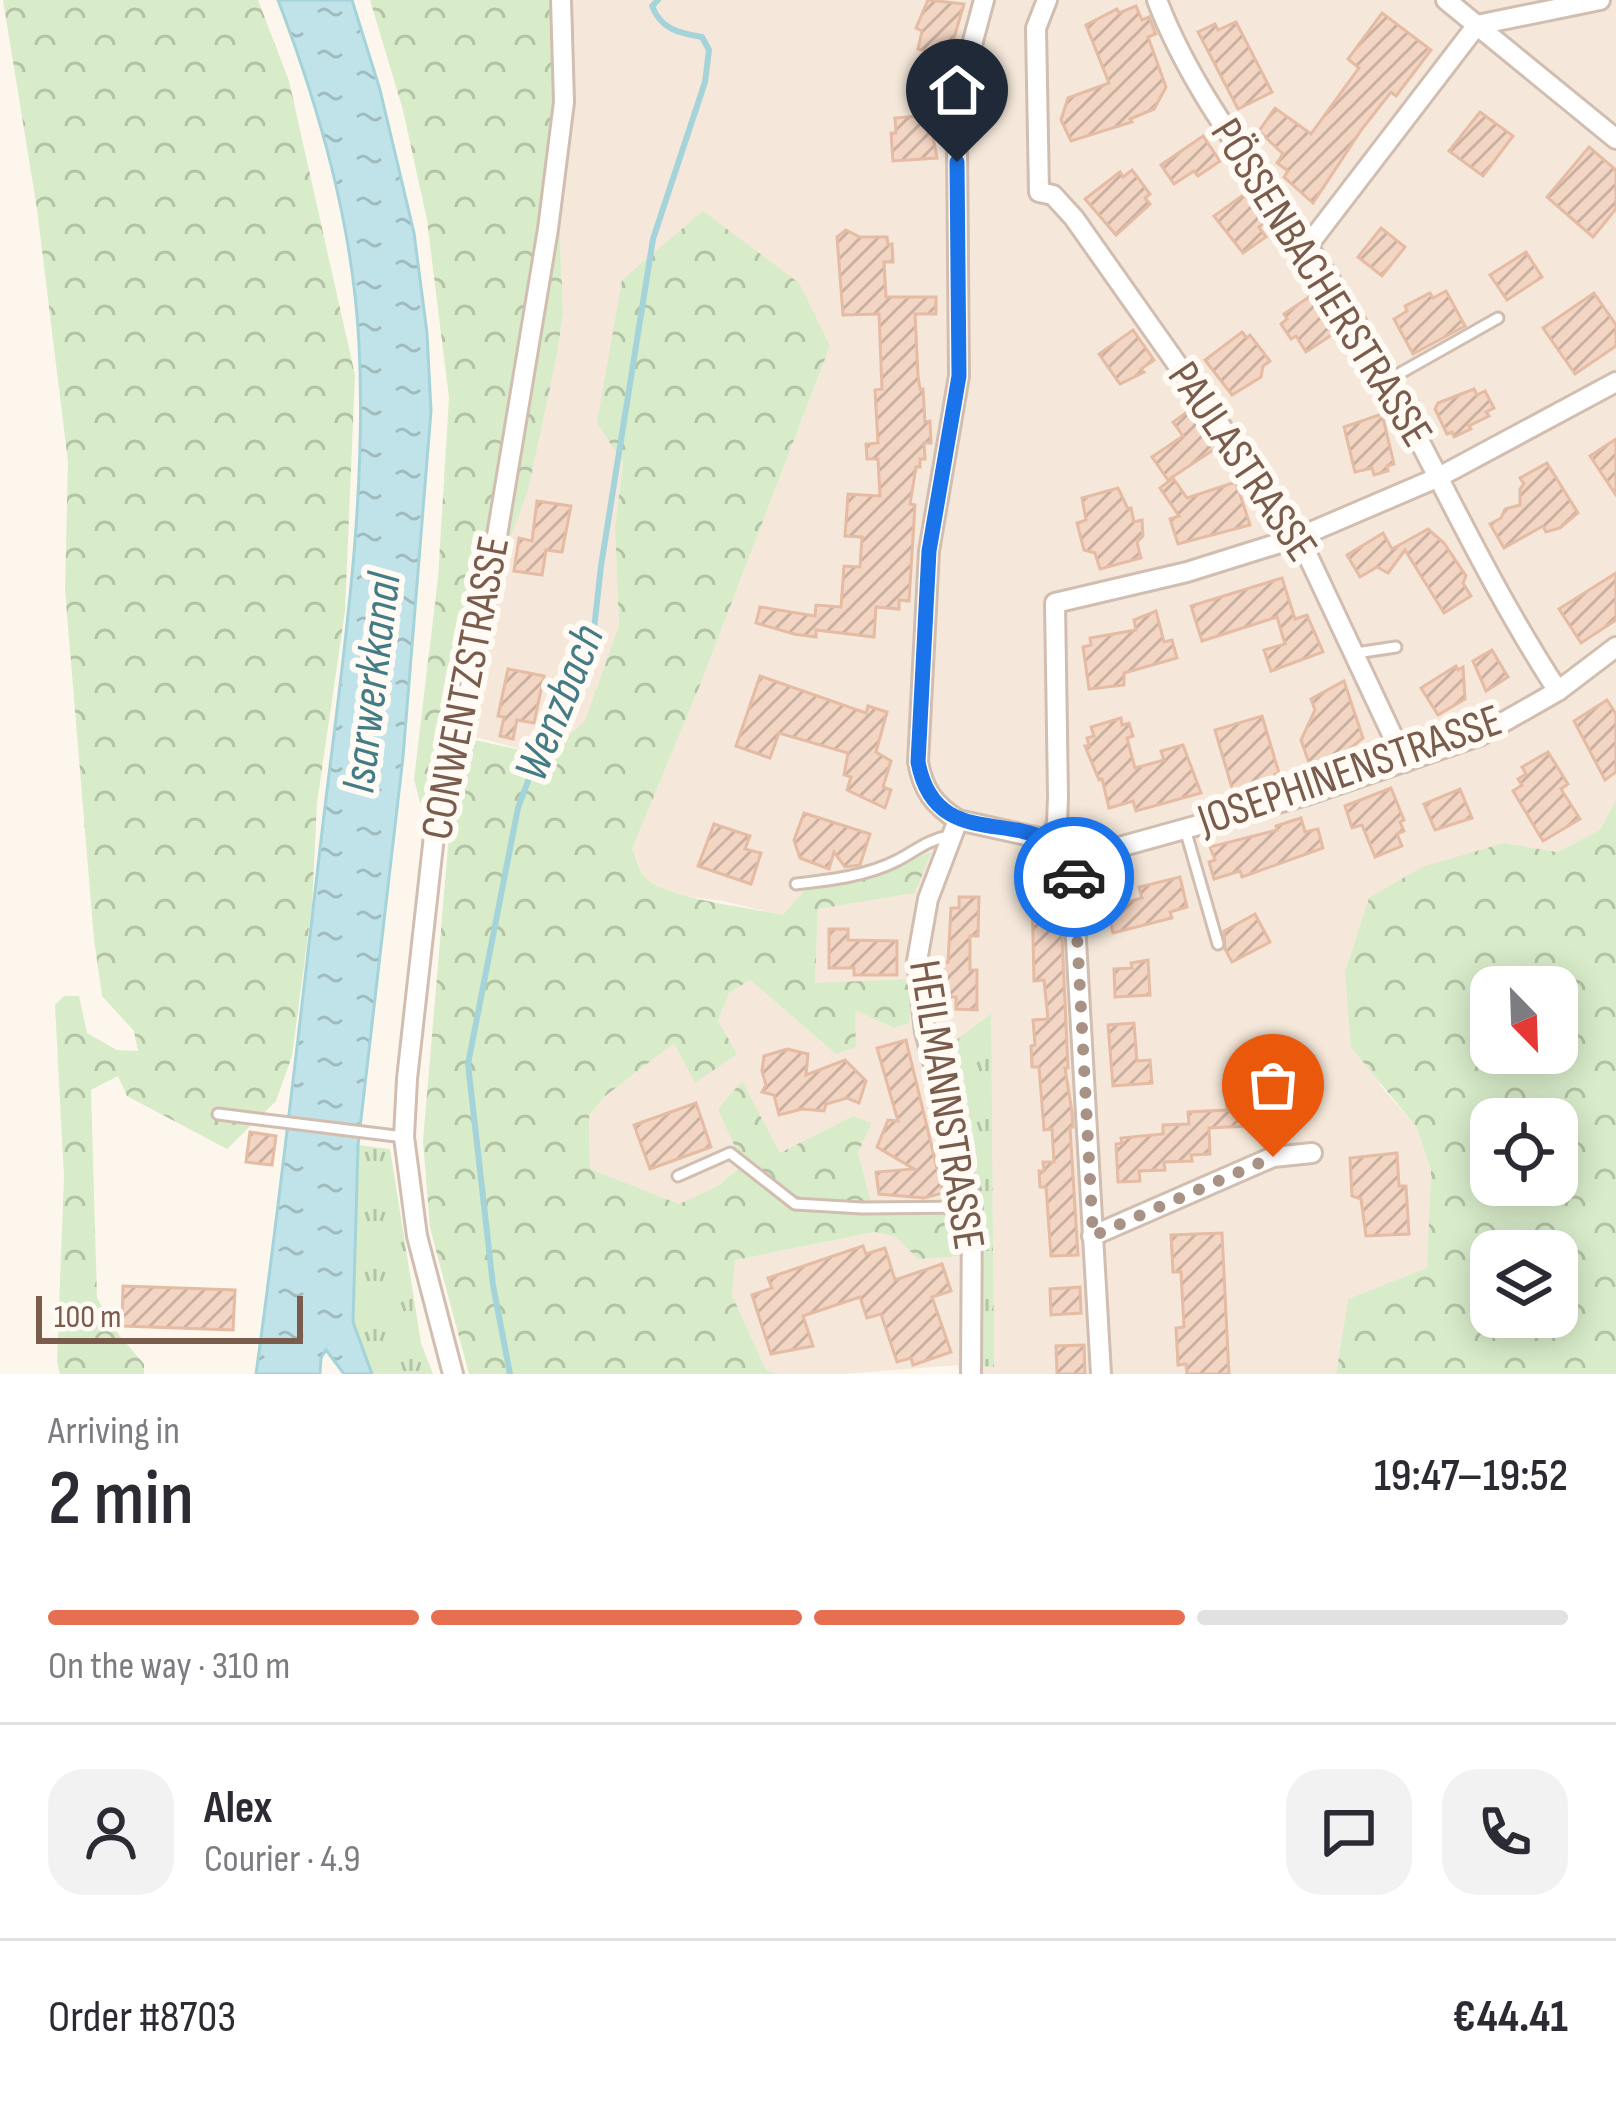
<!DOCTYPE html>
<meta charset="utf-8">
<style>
:root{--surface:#fff;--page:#f2f2f3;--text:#2b2b33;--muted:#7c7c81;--line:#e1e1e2;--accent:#e76f51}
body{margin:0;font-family:"Sofia Sans Condensed",sans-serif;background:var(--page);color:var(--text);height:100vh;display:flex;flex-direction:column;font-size:45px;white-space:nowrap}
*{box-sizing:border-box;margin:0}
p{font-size:39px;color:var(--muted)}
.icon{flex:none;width:66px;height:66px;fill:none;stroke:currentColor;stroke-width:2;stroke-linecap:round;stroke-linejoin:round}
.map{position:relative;height:1374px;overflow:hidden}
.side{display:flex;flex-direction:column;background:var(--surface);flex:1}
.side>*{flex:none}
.needle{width:78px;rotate:157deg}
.controls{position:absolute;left:1470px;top:966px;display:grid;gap:24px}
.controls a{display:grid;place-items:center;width:108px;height:108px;border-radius:24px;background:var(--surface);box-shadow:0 6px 30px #0003;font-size:60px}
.scale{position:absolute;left:36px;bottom:30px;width:267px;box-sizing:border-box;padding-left:12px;border:6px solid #7a5c4d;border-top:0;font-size:33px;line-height:42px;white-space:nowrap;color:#7a5c4d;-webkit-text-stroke:9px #fffaf3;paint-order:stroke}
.pin{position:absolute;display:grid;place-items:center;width:102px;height:102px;color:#fff;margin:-123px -51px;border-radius:50% 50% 50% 0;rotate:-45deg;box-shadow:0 0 12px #0007}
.pin .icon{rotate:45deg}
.courier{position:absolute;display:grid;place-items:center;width:120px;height:120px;margin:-60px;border:9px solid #1a73e8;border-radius:50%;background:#fff;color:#222;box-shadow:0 3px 15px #0007}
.summary em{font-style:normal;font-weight:600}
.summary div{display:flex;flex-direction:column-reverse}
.summary{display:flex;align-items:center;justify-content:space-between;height:204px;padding:0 48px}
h1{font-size:78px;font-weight:600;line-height:90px}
.bar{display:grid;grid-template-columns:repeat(4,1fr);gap:18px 12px;align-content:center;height:144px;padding:0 48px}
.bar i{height:15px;border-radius:9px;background:var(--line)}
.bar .on{background:var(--accent)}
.bar p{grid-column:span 4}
.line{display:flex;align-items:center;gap:30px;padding:0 48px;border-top:3px solid var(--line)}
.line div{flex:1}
.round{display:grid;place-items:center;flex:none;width:126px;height:126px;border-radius:36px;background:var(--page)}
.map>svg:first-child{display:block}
.residential{fill:#f5e8da}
.grass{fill:url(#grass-tufts)}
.forest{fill:url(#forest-crowns);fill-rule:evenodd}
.water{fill:url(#water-ripples);stroke:#a5d3da;stroke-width:3}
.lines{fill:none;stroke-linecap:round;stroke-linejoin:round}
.stream{stroke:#a5d3da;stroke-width:6}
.building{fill:url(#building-hatch);stroke:#e6bba3;stroke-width:3}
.lane-casing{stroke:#d1beb0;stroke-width:15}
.street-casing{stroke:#d1beb0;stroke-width:24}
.lane{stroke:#fff;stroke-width:9}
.street{stroke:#fff;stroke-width:18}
.done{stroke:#a89285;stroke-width:12;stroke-dasharray:0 21.6}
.route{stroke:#1a73e8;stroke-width:15}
.labels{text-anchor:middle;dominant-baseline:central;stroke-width:12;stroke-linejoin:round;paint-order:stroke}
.street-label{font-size:45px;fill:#7a5c4d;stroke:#fffaf3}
.water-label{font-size:48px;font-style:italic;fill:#437c86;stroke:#fffaf3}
</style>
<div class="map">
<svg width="1616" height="1374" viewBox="0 0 1616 1374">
<defs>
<pattern id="grass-tufts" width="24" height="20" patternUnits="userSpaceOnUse" patternTransform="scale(3)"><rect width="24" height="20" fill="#d8ecc9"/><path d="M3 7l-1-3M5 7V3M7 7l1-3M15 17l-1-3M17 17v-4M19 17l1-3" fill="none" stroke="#b4c2a5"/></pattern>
<pattern id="forest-crowns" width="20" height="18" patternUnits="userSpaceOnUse" patternTransform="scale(3)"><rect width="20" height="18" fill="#d8ecc9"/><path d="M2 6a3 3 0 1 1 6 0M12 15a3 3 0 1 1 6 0" fill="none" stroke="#b4c2a5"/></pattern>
<pattern id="water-ripples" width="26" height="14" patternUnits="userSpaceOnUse" patternTransform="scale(3)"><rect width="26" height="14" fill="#bfe3e8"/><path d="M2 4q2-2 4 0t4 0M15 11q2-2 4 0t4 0" fill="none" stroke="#a0bbbe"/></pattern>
<pattern id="building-hatch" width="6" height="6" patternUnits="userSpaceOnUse" patternTransform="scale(3)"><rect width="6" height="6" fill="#f3d5c3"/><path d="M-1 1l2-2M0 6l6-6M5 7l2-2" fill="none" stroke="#cab0a1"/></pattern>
</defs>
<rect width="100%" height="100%" fill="#fdf6ec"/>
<path class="residential" d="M562 0H1616V800L1600 830 1557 852 1503 844 1379 1084 1417 1128 1431 1171 1427 1269 1348 1299 1336 1374H960L958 1365 843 1374H778L766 1370 732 1295 734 1260 875 1232 896 1237 918 1259 874 1215 858 1152 872 1123 853 1117 780 1153 743 1165 718 1186 679 1204 590 1170 589 1116 604 1097 675 1042 718 1021 729 993 750 980 836 1054 854 1009 892 1028 815 983 818 909 915 893 929 853 784 916 723 901 675 895 645 879 632 849 702 680 830 346 597 423 623 463 615 528 619 627 585 722 547 756 445 729 527 490 557 355 563 314 554 86Z"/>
<g class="grass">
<path d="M991 1014 994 1367 983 1366 984 1219 964 1117 943 1050Z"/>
<path d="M358 1145 390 1149 421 1343 433 1374H373L353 1322Z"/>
</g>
<g class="forest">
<path d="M3 0H258L289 81 355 375 345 611 317 803 312 905 292 1056 276 1101 227 1149 127 1096 118 1076 91 1090 97 1298 119 1335 144 1364V1374H60L57 1362 64 1177 55 1005 64 996H79L87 1033 117 1050 138 1051 134 1031 102 996 94 939 65 590 68 462 37 209Z"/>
<path d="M370 0H562L554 86 563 314 557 355 528 490 464 666 423 814 414 779 438 578 449 398 427 220 403 110Z"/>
<path d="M703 211 799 283 830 346 702 680 632 849C636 857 639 869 644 876 660 898 753 908 783 915L806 889 887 870 931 852 915 893 818 909 815 983 912 979 909 1023 893 1028 855 1010 856 1047 836 1054 750 980 729 993 718 1021 737 1054 695 1083 674 1043 604 1097 589 1116 590 1169 679 1204 718 1186 743 1165 718 1109 742 1081 780 1153 853 1116 872 1123 858 1152 874 1214 961 1213 960 1256 918 1259 896 1237 875 1232 735 1260 732 1295 766 1370 778 1374H469L430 1228 423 1141 454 776 466 738 547 756 585 721 619 626 615 528 623 463 597 423 622 280Z"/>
<path d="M1616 800V1374H1336L1348 1299 1427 1268 1431 1171 1417 1128 1351 1047 1345 972 1369 898 1422 867 1504 843 1557 852 1600 830ZM1491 987H1557V1053H1491ZM1491 1119H1557V1185H1491ZM1491 1251H1557V1317H1491Z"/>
</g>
<path class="water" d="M278 0H352L380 90 414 233 427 333 431 411 403 757 358 1145 353 1322 372 1374H344L326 1350 321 1358 320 1374H256C282 1188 302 1001 324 815 343 658 367 502 359 344 353 226 320 110 278 0Z"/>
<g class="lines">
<path class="stream" d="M510 1374 493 1285 468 1064 518 808 568 674 593 638 601 566 653 239 705 82 709 50 702 37C678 33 661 29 652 6L658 0"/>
</g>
<g class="building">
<path d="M928 0 964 4 949 55 918 49 922 31 916 28Z"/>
<path d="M1136 6 1142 20 1149 17 1156 34 1148 37 1166 87 1154 109 1130 119 1132 122 1071 141 1061 120 1068 98 1109 83 1086 25 1117 9 1119 13Z"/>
<path d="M1382 13 1431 50 1396 96 1391 92 1362 129 1313 203 1284 177 1288 171 1277 163 1283 154 1259 131 1275 108 1311 134 1359 68 1348 59Z"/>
<path d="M1236 22 1272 92 1238 109 1198 32 1215 24 1218 30Z"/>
<path d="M1480 112 1513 136 1483 176 1449 151Z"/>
<path d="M929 115 937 158 893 161 891 133H896L895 118Z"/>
<path d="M1203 136 1220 161 1198 176 1194 171 1174 184 1161 165Z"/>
<path d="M1589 147 1616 170V209L1593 237 1547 197Z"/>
<path d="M1132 170 1150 194 1145 198 1150 204 1116 235 1085 199 1120 172 1123 177Z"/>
<path d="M1246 193 1267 221 1259 227 1266 237 1243 253 1214 216Z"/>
<path d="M1381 228 1405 247 1382 276 1358 257Z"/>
<path d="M846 230 860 237H887L888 245 892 244 893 262H884L886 297H936V314H915L918 376 920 389H923L925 422 930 421 931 443H924L925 459H920V467H916L910 504 915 505 909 601 899 600V609L876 607 874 637 816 630V637L794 634 756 623 760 607 815 616 816 605 841 607 844 566 860 567 862 537 845 536 848 494 880 496 878 459H867L866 444 878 443 875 390 882 389 879 314 843 315 837 237Z"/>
<path d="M1526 252 1542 277 1507 300 1490 275Z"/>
<path d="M1446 291 1465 326 1413 354 1394 319 1407 311 1405 306 1430 293 1433 298Z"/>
<path d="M1315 293 1339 330 1306 352 1296 336 1291 339 1281 324 1287 319 1284 314Z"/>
<path d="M1594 293 1616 325V346L1575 374 1543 328Z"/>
<path d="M1133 330 1154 360 1141 369 1144 372 1120 384 1099 354Z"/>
<path d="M1242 332 1247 338 1250 335 1270 361 1263 366 1261 377 1232 395 1205 360Z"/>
<path d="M1474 389 1477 395 1485 391 1494 408 1486 412 1489 416 1469 426 1471 429 1454 437 1452 432 1447 434 1435 409 1438 403Z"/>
<path d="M1190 410 1216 448 1168 480 1152 457 1183 436 1173 422Z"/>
<path d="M1382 414 1394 464 1387 466 1388 471 1374 475 1372 468 1355 472 1344 427Z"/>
<path d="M1616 439V495L1590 456Z"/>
<path d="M1547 463 1578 513 1560 528 1546 532 1543 526 1504 548 1490 524 1501 518 1505 509 1520 505V489L1524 484 1520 478Z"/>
<path d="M1173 478 1187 498 1236 482 1250 525 1178 544 1170 519 1179 516 1160 488Z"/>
<path d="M1118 488 1128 509 1131 508 1134 522 1142 520 1143 536 1137 542 1141 558 1100 569 1095 553 1084 550 1077 523 1086 520 1082 498Z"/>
<path d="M537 501 571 506 562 552 546 550 542 575 514 571 519 538 532 541Z"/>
<path d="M1428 529 1444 543 1466 576 1463 583 1471 596 1444 613 1405 550 1388 573 1377 567 1360 577 1347 555 1383 533 1392 549Z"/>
<path d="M1616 573V620L1581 643 1559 609Z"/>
<path d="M1282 578 1295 619 1307 615 1323 652 1271 671 1264 650 1285 644 1277 617 1202 641 1191 606Z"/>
<path d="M1156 611 1164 642 1172 640 1177 658 1124 673V685L1089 689 1083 647 1091 645 1090 638 1136 630 1134 620Z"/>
<path d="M1492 650 1508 677 1486 691 1473 661Z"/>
<path d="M1456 666 1458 670 1463 667 1465 699 1438 715 1421 688Z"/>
<path d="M508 669 544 676 534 723 517 720 513 739 500 736 504 717 498 716Z"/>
<path d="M760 676 866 713 868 706 887 712 876 752 891 761 883 787 891 790 885 808 847 790 851 777 844 775 848 753 779 733 770 758 736 746Z"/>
<path d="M1344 681 1363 738 1348 750 1349 753 1310 766 1301 740 1315 710 1311 699Z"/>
<path d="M1607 700 1616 714V772L1605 780 1574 721Z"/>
<path d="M1262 716 1279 773 1275 774 1278 782 1234 795 1215 730Z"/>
<path d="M1121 718 1122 725 1129 723 1133 736 1127 738 1135 768 1164 760 1161 751 1183 745 1201 793 1136 811 1133 801 1109 808 1102 779 1099 780 1085 746H1089L1087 738 1094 736 1091 727Z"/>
<path d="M1548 752 1568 784 1561 789 1580 819 1543 841 1513 791 1522 785 1518 779 1526 774 1522 767Z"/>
<path d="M1391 788 1404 820 1400 822 1404 831 1397 834 1402 846 1375 857 1362 825 1352 828 1345 806Z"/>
<path d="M1460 789 1472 818 1435 830 1424 804Z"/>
<path d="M804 813 870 834 860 865 845 867 834 852 829 869 800 858 794 840Z"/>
<path d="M1301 818 1305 832 1318 829 1323 848 1242 877 1240 871 1214 879 1209 862 1215 860 1210 847 1277 830 1276 826Z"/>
<path d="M714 824 750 836 745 849 761 853 751 884 698 866Z"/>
<path d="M1180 877 1187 907 1170 912 1172 918 1113 933 1109 916 1119 913 1117 905 1142 898 1139 887Z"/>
<path d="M1060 893 1068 1068H1065L1072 1112 1073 1127 1070 1128 1078 1255 1051 1256 1046 1187H1040L1039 1171H1044L1043 1162H1054L1052 1129 1044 1130 1039 1067H1032L1031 1046 1035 1045 1033 1020 1048 1019 1044 980 1034 981 1032 895Z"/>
<path d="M959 897H979L978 936H970V970H977V1010L956 1009V997H945L946 977H932L931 962H948L951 908H959Z"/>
<path d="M1255 914 1270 942 1232 962 1225 949 1224 931Z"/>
<path d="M829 929H848V940L897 941V975H854V968H829Z"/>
<path d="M1148 960 1150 995 1115 997 1114 969 1132 968 1131 963Z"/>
<path d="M1134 1023 1137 1061 1150 1060 1152 1083 1113 1086 1108 1025Z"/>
<path d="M906 1040 943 1193 924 1198 879 1194 876 1172 914 1169 877 1147 888 1120 898 1121 877 1048Z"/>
<path d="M787 1049 808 1054 806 1075 845 1060 866 1081 859 1103 847 1098 826 1104 824 1111 802 1109 779 1115 774 1095 762 1092 766 1085 762 1071 764 1056Z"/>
<path d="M1314 1056 1316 1100 1297 1101V1107L1271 1109V1115L1249 1116V1126L1209 1128 1210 1154 1191 1155 1192 1161 1164 1162 1165 1170 1139 1171 1140 1181 1118 1182 1116 1144 1122 1143 1121 1138 1163 1134V1125L1189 1124 1188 1112 1227 1110 1225 1084 1245 1083 1249 1075 1275 1072V1065L1294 1064V1057Z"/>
<path d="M696 1103 711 1147 650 1169 634 1125Z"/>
<path d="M250 1132 276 1136 272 1165 246 1162Z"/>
<path d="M1397 1153 1399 1186H1406L1409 1234 1366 1236 1361 1199 1352 1196 1350 1158Z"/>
<path d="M1222 1233 1229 1374H1187L1186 1364 1178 1365 1176 1328 1184 1327 1181 1272H1173L1171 1235Z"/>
<path d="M863 1246 866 1254 885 1248 895 1280 942 1264 951 1291 932 1297 951 1352 913 1365 911 1358 897 1362 881 1314 867 1318 860 1297 803 1316 813 1346 771 1354 752 1295 772 1288 768 1278Z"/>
<path d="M123 1286 235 1290 233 1330 122 1326Z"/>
<path d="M1080 1287 1081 1313 1051 1315 1050 1289Z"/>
<path d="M1084 1345 1085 1374H1057L1056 1346Z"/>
</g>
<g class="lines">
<defs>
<g id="lane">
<path d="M1388 380 1498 318"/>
<path d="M1356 653 1396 647"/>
<path d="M1185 829 1218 944"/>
<path d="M796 884C831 880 867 876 898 860 917 850 927 840 949 836"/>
<path d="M218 1114 404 1137"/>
<path d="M678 1176 730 1153 795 1204 862 1208 972 1207"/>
</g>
<g id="street">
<path d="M984 0 973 41 957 143 959 376 929 551 918 762C923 790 934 805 958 820L1049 840 1072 871 1101 1374"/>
<path d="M1047 0 1036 28 1039 192 1053 195 1074 218 1299 537 1405 762"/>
<path d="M1157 0C1201 116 1288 206 1350 312 1422 437 1479 570 1558 691"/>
<path d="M1446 0 1616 139"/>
<path d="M1306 248 1477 25 1600 0"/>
<path d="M958 820 928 899 917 961 925 1032 972 1207 971 1374"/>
<path d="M1049 840 1057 824 1058 797 1055 603 1187 572 1299 537 1439 477 1616 382"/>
<path d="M1069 861 1307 795 1479 736 1558 691 1616 647"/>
<path d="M1092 1236 1273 1157 1312 1153"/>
<path d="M453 1374 417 1236 404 1137 407 1079 440 782 474 674 548 229 564 102 561 0"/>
</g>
</defs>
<use href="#lane" class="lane-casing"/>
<use href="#street" class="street-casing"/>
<use href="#lane" class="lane"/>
<use href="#street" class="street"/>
</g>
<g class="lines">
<path class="done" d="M1074 877 1093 1236 1273 1157"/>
<path class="route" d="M957 162 959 376 929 551 918 762C938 867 1049 791 1074 877"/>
</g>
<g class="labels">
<g class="street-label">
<text transform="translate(1321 283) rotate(58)">PÖSSENBACHERSTRASSE</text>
<text transform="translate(1242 462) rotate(56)">PAULASTRASSE</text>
<text transform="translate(466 688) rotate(-79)">CONWENTZSTRASSE</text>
<text transform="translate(1350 771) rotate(-19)">JOSEPHINENSTRASSE</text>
<text transform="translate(946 1105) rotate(81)">HEILMANNSTRASSE</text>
</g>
<g class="water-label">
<text transform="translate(372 683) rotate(-83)">Isarwerkkanal</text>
<text transform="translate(560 703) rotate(-68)">Wenzbach</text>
</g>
</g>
</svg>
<div class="controls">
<a><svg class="needle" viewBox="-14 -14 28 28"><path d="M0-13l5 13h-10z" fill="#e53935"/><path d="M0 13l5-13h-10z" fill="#7c7c81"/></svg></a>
<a><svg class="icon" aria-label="locate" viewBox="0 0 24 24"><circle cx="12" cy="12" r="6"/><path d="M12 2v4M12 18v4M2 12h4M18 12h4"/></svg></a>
<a><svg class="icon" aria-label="layers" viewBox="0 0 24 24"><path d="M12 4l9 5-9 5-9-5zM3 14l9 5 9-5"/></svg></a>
</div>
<div class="scale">100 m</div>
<div class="pin" style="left:1273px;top:1157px;background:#ea580c"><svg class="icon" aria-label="bag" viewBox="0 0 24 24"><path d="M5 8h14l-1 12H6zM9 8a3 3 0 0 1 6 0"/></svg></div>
<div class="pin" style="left:957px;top:162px;background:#1f2937"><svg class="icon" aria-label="home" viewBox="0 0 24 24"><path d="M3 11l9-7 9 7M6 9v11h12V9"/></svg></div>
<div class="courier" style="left:1074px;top:877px"><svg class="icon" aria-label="car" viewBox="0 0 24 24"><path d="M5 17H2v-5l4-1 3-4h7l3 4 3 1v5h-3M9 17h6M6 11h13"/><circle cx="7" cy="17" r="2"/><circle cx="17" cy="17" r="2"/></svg></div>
</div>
<section class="side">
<div class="summary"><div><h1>2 min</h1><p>Arriving in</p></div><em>19:47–19:52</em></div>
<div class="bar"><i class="on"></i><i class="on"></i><i class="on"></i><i></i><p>On the way · 310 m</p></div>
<div class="line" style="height:216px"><a class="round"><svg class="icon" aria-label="person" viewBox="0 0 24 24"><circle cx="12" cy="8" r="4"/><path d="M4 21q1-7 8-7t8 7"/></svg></a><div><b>Alex</b><p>Courier · 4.9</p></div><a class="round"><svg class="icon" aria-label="chat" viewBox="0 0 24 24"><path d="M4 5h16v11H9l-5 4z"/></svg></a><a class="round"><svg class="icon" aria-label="phone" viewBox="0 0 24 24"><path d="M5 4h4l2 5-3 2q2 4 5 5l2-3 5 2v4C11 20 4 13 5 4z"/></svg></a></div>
<div class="line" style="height:156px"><div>Order #8703</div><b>€44.41</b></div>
</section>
